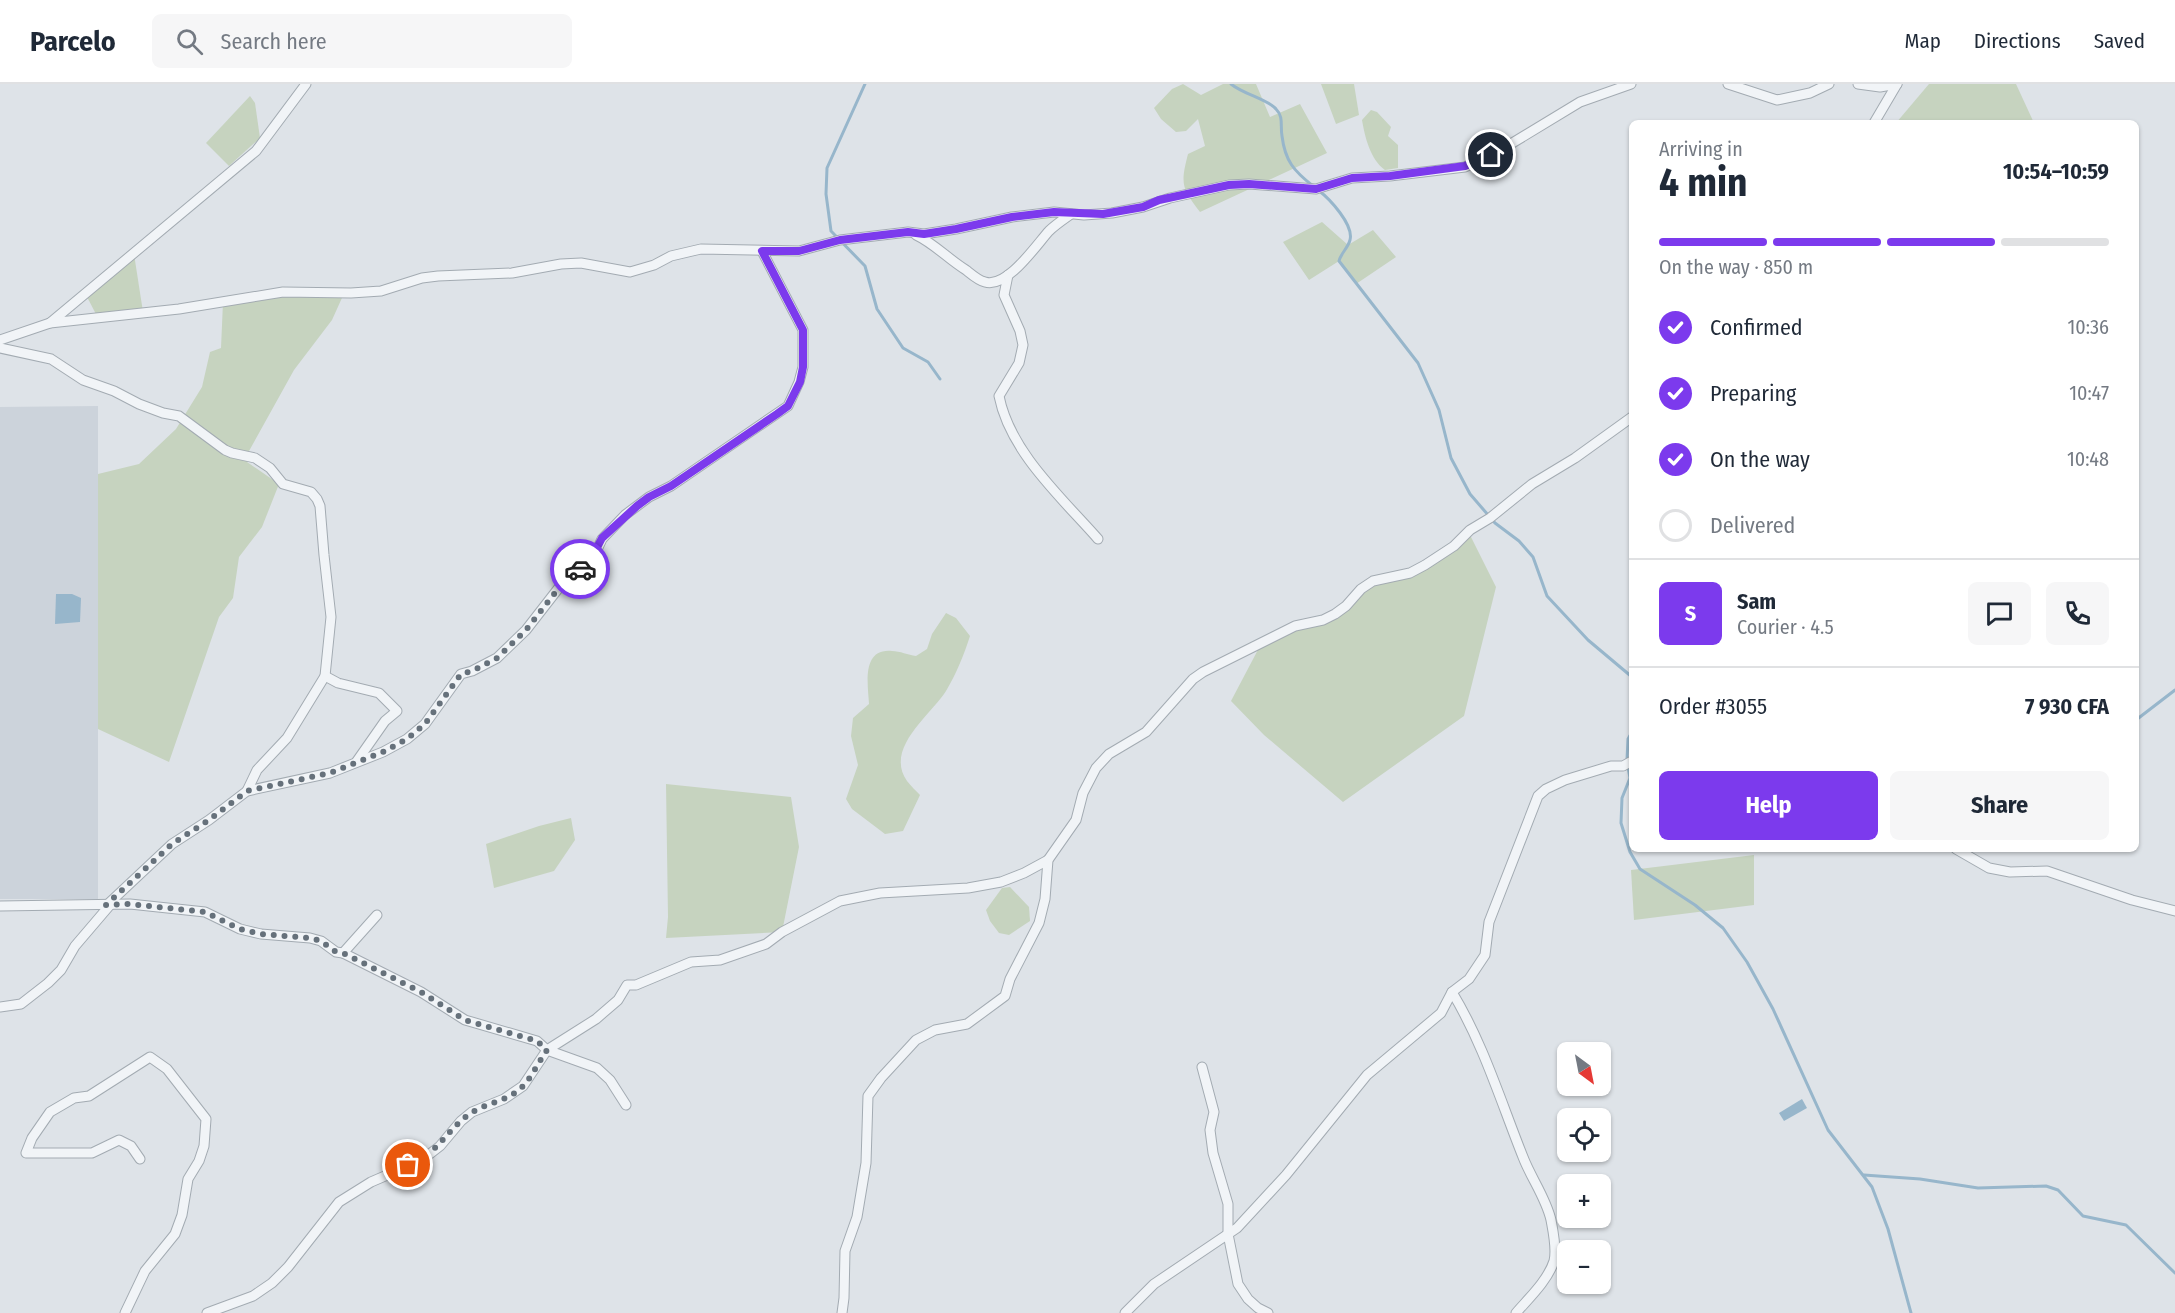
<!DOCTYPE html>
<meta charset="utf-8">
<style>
:root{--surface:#fff;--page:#f6f6f7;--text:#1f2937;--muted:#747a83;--line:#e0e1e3;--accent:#7c3aed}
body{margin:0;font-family:"Fira Sans Condensed",sans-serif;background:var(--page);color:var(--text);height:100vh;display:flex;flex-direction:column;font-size:22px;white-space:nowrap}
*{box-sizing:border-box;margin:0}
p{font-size:20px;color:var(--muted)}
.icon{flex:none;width:33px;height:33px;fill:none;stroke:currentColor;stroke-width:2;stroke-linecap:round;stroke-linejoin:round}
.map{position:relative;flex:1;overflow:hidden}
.panel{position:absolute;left:1629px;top:36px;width:510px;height:732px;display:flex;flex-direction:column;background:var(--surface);border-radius:9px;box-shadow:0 2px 4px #0004}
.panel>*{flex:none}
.needle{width:39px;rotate:148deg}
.fabs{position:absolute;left:1557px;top:958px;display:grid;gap:12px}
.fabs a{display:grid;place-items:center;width:54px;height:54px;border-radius:9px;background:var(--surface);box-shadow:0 2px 4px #0004;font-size:30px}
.pin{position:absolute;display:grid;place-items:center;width:51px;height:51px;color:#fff;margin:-26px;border:3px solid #fff;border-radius:50%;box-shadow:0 2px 6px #0007}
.courier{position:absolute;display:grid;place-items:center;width:60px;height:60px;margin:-30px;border:4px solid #7c3aed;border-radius:50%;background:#fff;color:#222;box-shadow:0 2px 8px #0007}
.head em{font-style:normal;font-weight:700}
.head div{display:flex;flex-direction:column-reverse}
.head{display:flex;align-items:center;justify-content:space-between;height:102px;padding:0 30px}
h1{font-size:39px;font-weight:700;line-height:45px}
.bar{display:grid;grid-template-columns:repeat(4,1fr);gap:9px 6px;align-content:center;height:72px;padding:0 30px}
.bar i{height:8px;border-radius:4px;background:var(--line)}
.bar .current{background:var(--accent)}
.bar p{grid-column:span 4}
.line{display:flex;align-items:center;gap:15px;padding:0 30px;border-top:2px solid var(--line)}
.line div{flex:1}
.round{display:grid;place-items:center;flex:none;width:63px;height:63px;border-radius:9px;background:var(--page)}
ol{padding:0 30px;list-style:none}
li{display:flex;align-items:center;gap:18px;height:66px}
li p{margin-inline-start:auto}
li .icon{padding:6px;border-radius:50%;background:var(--accent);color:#fff;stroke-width:4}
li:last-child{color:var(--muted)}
li i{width:33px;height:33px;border:3px solid var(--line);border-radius:50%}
.primary-button{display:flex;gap:12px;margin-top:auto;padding:12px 30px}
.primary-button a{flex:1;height:69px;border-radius:9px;background:var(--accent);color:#fff;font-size:24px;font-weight:700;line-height:69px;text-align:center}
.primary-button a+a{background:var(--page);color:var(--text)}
header{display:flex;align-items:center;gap:36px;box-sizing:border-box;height:84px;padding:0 30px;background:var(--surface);border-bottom:2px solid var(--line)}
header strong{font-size:28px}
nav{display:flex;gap:33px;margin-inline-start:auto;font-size:21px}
.search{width:420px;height:54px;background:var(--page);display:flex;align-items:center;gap:15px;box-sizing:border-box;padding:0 21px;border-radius:9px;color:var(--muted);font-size:22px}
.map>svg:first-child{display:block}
.built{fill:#ccd3db}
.green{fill:#c6d3bf}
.water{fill:#97b6cb}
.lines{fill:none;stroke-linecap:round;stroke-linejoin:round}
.stream{stroke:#97b6cb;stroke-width:3}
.minor-casing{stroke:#a3abb2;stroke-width:11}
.minor{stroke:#f1f4f7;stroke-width:9}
.done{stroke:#66717b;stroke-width:6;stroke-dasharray:0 10.8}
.route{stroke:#7c3aed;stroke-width:8}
</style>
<header>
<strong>Parcelo</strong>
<div class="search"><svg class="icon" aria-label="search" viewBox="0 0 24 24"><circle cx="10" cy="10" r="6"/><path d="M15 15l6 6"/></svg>Search here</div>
<nav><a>Map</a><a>Directions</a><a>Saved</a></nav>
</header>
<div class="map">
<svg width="2175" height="1229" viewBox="0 0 2175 1229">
<rect width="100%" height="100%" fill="#dee3e8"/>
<path class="built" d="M98 322V815H0V323Z"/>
<g class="green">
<path d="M1183 0 1201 11 1223 0H1256L1270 33 1300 20 1327 69 1200 128C1182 104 1180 101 1188 70L1205 62 1198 35 1186 47 1176 48 1161 35 1154 24 1172 5Z"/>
<path d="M1321 0H1354L1359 31 1336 40Z"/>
<path d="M1929 0H2016L2034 39H1896Z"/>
<path d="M250 12 255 19 260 54 229 82 206 59Z"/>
<path d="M1371 26 1377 28 1391 43 1388 52 1398 61V84L1385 86C1370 75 1365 53 1362 36Z"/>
<path d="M1322 138 1348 161 1373 146 1396 173 1356 200 1339 177 1309 196 1283 158Z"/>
<path d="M134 170 143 228 98 234 85 209Z"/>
<path d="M346 205 332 236 294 286 249 367 247 378 279 400 262 443 239 473 233 514 219 533 169 678 98 645V390L139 380 176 345 202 303 210 268 221 264 223 218Z"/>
<path d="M1468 447 1496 503 1464 632 1343 718 1264 651 1231 617 1261 560 1295 542 1330 535 1367 500 1410 490Z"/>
<path d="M946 529 956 534 970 552C964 571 956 590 946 607 931 631 884 664 907 697 911 702 916 707 920 711L903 747 885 750 852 725 846 715 858 681 851 652 853 634 869 620C868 601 861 564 892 567 900 567 908 571 916 572L927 565 932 550Z"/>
<path d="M666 700 791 713 799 763 782 848 666 854 668 833Z"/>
<path d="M571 734 575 756 554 787 494 804 486 760 539 742Z"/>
<path d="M1754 771V821L1634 836 1631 786Z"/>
<path d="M1010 803 1029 823 1030 837 1009 851 999 849 990 837 986 826 1002 804Z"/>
</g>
<g class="water">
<path d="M56 510H72L81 514 80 538 55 540Z"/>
<path d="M1802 1015 1807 1024 1784 1037 1779 1029Z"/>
</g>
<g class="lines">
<g class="stream">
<path d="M865 0 827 84 826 110 831 147 865 182 877 225 903 264 928 278 940 295"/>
<path d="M1231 0C1243 10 1269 16 1276 25 1284 33 1280 42 1282 52 1285 77 1294 87 1313 102"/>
<path d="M1318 106C1330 115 1354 141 1350 156 1348 164 1341 169 1339 177L1418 279 1439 326 1451 374 1470 410 1495 439 1519 457 1533 473 1547 512 1588 556 1632 593"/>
<path d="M2136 636 2175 606"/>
<path d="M1627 676 1628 655 1632 648"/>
<path d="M1628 683 1630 694 1622 714 1621 739 1630 768 1640 785 1695 821 1723 844 1747 878 1773 925 1828 1046 1872 1103 1888 1145 1911 1229"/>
<path d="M1864 1091 1920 1095 1978 1104 2046 1102 2058 1106 2083 1132 2126 1141 2175 1189"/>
</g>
<defs>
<g id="minor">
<path d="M1728 0 1777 16 1810 9 1829 0"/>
<path d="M1858 0 1880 3 1897 0"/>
<path d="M1874 39 1897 0"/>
<path d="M916 151C935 160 948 175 966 186 971 190 979 197 985 198 1007 205 1037 160 1049 147 1055 141 1064 135 1071 130"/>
<path d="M1008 191 1004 211 1020 247 1023 261 1019 279 999 312C1010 368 1062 414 1098 455"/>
<path d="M50 239 256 67 306 0"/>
<path d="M0 256 50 239 179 225 283 208 351 209 381 207 422 194 438 192 512 189 561 180 581 179 630 188 654 181 671 172 701 165 799 167 840 156 908 148 924 150 956 145 1012 133 1054 128 1084 131 1112 129 1143 123 1170 114 1229 101 1249 100 1316 105 1352 94 1390 92 1465 83 1509 61 1580 18 1631 0"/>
<path d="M0 264 51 275 83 296 114 307 139 320 163 329 179 332 225 366 232 369 255 374 270 384 283 400 311 408 317 415 320 422 324 471 331 533 325 592 287 654 257 686 247 707"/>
<path d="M325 592 338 599 379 609 397 627 385 637 357 677"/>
<path d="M1956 765 1989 784 2010 788 2047 787 2132 816 2175 827"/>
<path d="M107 821 172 760 209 736 247 707 330 689 383 668 407 655 425 640 461 590 472 587 497 574 526 546 561 501 585 482 596 468 602 455 625 431 649 413 671 402 788 322 799 298 803 283V246L762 167"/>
<path d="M0 822 130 820 205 828 240 845 261 850 310 854 321 857 336 868 343 869 377 831"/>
<path d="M343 869 421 908 465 936 537 957 547 966 597 984 610 996 626 1021"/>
<path d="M1452 908C1483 959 1501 1018 1523 1073 1531 1094 1546 1114 1551 1136 1553 1147 1557 1165 1554 1177 1548 1196 1529 1214 1516 1229"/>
<path d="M0 923 21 920 48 899 61 886 75 862 110 821"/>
<path d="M1202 983 1214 1028 1210 1046 1213 1069 1228 1120V1150L1238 1200 1248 1215 1258 1224 1268 1229"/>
<path d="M125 1229 145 1187 175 1150 182 1131 188 1095 199 1077 204 1062 206 1035 167 985 150 973 89 1012 74 1014 50 1028 32 1054 26 1069H92L119 1056 131 1062 140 1075"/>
<path d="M207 1229 253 1212 272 1199 288 1183 339 1118 371 1098 422 1076 440 1062 461 1037 472 1028 504 1015 523 1002 547 966 596 935 618 916 627 901H636L691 878 720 876 766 860 782 848 840 817 880 809 968 804 1001 798 1024 789 1048 776"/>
<path d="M842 1229 844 1214 845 1167 857 1133 866 1079 868 1012 881 994 916 956 935 946 967 940 1005 912 1010 895 1039 839 1045 815 1048 776 1076 736 1083 709 1096 684 1109 670 1146 648 1193 595 1203 588 1295 542 1323 536 1335 530 1346 522 1361 505 1373 497 1410 489 1425 481 1454 462 1470 446 1490 434 1532 400 1575 374 1632 333"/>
<path d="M1125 1229 1154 1200 1237 1144 1286 1091 1367 991 1441 929 1452 908 1469 895 1485 871 1489 838 1538 712 1546 705 1565 696 1611 682H1623L1632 677"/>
</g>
</defs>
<use href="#minor" class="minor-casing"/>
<use href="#minor" class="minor"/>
</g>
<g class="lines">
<path class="done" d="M408 1081C438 1070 447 1045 471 1029 488 1018 510 1017 524 1001 533 991 539 977 547 966L537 957 465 936 421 908 343 869 336 868 321 857 310 854 261 850 240 845 205 828 130 820 106 821 172 760 209 736 247 707 330 689 383 668 407 655 425 640 461 590 472 587 497 574 526 546 561 501 580 485"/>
<path class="route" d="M580 485 592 473 602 454 637 422 649 413 671 402 777 330 788 322 800 298 803 283V246L762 167H799L840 156 908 148 924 150 956 145 1012 133 1054 128 1103 130 1143 123 1159 116 1229 101 1249 100 1316 105 1352 94 1390 92 1465 82 1491 71"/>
</g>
</svg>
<div class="fabs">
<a><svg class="needle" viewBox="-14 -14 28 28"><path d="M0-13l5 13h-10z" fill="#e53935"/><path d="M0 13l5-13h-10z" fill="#747a83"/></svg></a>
<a><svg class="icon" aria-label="locate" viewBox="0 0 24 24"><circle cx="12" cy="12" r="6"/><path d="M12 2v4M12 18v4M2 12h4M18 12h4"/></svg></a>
<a>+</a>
<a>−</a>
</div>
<div class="pin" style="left:408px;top:1081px;background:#ea580c"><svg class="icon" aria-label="bag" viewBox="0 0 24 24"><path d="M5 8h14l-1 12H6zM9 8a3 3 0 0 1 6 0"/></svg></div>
<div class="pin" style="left:1491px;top:71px;background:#1f2937"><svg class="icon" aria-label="home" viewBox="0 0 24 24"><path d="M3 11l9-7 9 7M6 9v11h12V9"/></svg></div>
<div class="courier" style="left:580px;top:485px"><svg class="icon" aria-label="car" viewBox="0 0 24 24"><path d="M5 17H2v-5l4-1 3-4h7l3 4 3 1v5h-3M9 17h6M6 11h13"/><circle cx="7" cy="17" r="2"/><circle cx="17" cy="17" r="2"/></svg></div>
<section class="panel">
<div class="head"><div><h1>4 min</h1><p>Arriving in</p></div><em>10:54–10:59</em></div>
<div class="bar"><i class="current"></i><i class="current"></i><i class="current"></i><i></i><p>On the way · 850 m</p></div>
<ol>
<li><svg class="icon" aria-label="check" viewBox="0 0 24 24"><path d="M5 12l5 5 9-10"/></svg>Confirmed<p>10:36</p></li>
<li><svg class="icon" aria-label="check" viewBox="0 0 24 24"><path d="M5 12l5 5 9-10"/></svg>Preparing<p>10:47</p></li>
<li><svg class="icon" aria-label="check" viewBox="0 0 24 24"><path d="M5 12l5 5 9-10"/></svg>On the way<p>10:48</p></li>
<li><i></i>Delivered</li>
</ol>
<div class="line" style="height:108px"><b class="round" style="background:var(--accent);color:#fff">S</b><div><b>Sam</b><p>Courier · 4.5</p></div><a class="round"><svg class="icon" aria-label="chat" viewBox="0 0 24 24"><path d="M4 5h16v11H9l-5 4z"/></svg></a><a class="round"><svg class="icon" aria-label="phone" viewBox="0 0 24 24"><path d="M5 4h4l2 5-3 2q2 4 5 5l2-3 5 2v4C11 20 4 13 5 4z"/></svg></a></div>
<div class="line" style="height:78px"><div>Order #3055</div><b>7 930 CFA</b></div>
<div class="primary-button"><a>Help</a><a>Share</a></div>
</section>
</div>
